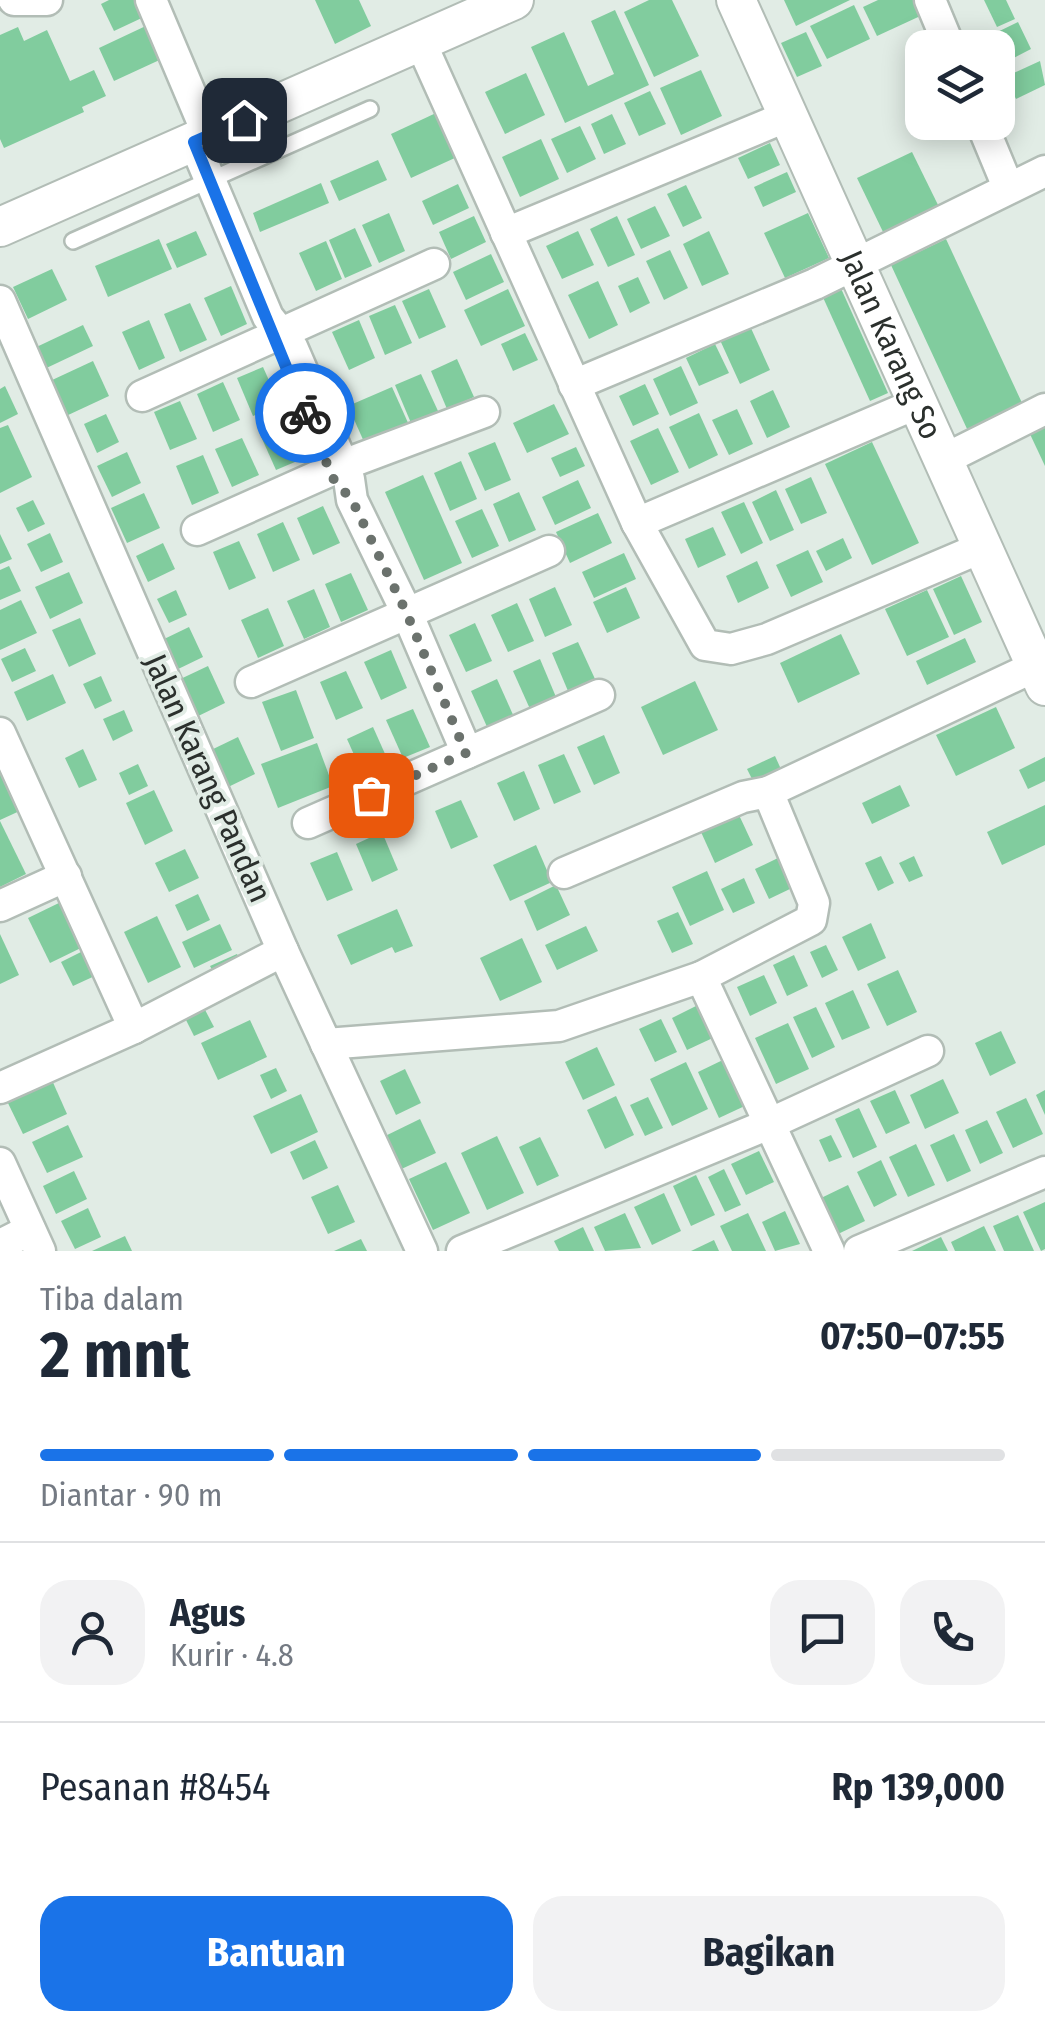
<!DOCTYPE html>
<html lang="id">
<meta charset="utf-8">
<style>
:root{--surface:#fff;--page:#f2f2f3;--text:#1f2937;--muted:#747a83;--line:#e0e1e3;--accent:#1a73e8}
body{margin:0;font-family:"Fira Sans Condensed",sans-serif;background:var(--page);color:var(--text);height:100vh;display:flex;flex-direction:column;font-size:38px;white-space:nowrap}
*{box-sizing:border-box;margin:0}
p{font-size:32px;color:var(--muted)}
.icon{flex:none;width:55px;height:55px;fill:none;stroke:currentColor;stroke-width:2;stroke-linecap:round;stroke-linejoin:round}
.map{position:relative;height:1251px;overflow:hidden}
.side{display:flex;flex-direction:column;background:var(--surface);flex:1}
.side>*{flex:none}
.fabs{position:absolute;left:905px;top:30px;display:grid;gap:20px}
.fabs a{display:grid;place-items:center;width:110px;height:110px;border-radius:20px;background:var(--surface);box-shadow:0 5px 25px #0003;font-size:50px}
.pin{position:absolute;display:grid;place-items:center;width:85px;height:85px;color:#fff;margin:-42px;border-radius:20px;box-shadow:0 5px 15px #0006}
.courier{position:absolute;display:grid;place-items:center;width:100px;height:100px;margin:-50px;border:8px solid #1a73e8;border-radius:50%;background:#fff;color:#222;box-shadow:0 2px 12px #0007}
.headline em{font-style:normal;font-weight:700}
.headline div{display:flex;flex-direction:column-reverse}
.headline{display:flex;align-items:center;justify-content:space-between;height:170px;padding:0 40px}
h1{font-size:65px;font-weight:700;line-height:75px}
.bar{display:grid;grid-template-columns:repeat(4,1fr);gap:15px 10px;align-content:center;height:120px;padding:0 40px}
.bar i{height:12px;border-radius:8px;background:var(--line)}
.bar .current{background:var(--accent)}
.bar p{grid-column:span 4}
.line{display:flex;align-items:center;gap:25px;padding:0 40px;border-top:2px solid var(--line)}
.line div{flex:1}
.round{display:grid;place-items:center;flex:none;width:105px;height:105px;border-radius:30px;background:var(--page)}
.button{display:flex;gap:20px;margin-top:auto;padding:20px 40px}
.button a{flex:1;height:115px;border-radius:30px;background:var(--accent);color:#fff;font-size:40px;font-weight:700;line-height:115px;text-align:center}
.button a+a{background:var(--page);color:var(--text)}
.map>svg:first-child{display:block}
.building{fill:#81cc9e}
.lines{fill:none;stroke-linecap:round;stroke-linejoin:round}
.service-casing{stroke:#b2bdb6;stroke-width:20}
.minor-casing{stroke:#b2bdb6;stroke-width:35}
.tertiary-casing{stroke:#b2bdb6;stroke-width:42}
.service{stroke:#fff;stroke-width:15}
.minor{stroke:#fff;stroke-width:30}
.tertiary{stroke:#fff;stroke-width:38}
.done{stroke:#6b726d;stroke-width:10;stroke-dasharray:0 18}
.route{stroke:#1a73e8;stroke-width:12}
.labels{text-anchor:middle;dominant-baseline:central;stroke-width:8;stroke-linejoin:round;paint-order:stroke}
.street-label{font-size:32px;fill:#2b302d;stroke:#e1ece5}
</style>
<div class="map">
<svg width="1045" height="1251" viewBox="0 0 1045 1251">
<rect width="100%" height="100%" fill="#e1ece5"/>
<g class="building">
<path d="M109 0H138L146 16 114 31 101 4Z"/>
<path d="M315 0H359L371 26 335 44Z"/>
<path d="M649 0H672L699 56 654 77 624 12Z"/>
<path d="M784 0H850L796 26Z"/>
<path d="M878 0H923L929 12 877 36 863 7Z"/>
<path d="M984 0H1006L1015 19 997 27Z"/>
<path d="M854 5 870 39 827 59 810 26Z"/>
<path d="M615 10 649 85 565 123 531 47 564 32 588 86 614 74 591 21Z"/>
<path d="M1018 22 1031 49 998 66V48H983L979 41Z"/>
<path d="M150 24 166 57 114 81 99 48Z"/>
<path d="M18 27 24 41 47 30 70 81 94 70 106 96 82 107 84 112 4 148 0 139V35Z"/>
<path d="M806 32 822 66 797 77 781 43Z"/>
<path d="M1040 61 1045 85 1016 99 1005 77Z"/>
<path d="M701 70 722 116 681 135 660 88Z"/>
<path d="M526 73 545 115 505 134 485 92Z"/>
<path d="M650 91 666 124 639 136 624 103Z"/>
<path d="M436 113 457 157 411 178 391 134Z"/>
<path d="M612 114 626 144 604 154 591 124Z"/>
<path d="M580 126 596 159 567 173 551 139Z"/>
<path d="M541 139 559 179 520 197 502 157Z"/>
<path d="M770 143 780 165 748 179 738 158Z"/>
<path d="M912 152 940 209 885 236 857 178Z"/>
<path d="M378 160 387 180 339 201 330 181Z"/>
<path d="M787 172 796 192 763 207 754 187Z"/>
<path d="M321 183 329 203 260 232 253 213Z"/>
<path d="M458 184 469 208 433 225 422 201Z"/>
<path d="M686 185 702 218 683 227 667 194Z"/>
<path d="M655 206 670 236 641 249 627 219Z"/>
<path d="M389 213 405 251 379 263 362 225Z"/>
<path d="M808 213 829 258 785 278 764 233Z"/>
<path d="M474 216 486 242 451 259 439 232Z"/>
<path d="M617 216 635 255 608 267 590 229Z"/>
<path d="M355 228 372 266 345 278 329 240Z"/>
<path d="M196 231 207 255 177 268 166 244Z"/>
<path d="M578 231 594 265 562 279 546 246Z"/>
<path d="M709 231 729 274 702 286 683 244Z"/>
<path d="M159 239 172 269 108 297 95 266Z"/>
<path d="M946 239 1023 405 968 431 891 265Z"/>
<path d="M326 241 342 279 316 291 299 253Z"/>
<path d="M670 250 688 288 664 300 646 261Z"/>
<path d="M491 254 504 282 466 300 453 272Z"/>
<path d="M52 269 67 300 28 319 13 287Z"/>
<path d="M638 277 650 303 630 313 618 286Z"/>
<path d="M598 281 618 325 589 339 568 295Z"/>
<path d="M839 284 888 393 870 401 821 293Z"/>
<path d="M231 286 247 324 221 336 204 298Z"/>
<path d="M429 289 446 327 419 339 402 301Z"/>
<path d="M508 289 525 326 481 346 464 310Z"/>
<path d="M190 303 207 340 180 352 164 314Z"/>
<path d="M395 305 412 343 385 355 369 316Z"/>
<path d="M149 320 165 358 139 370 122 332Z"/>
<path d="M359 320 375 358 349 370 332 332Z"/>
<path d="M83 325 93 346 38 372 28 351Z"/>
<path d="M750 326 770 370 740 384 720 340Z"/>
<path d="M525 333 538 360 513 371 501 344Z"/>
<path d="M715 344 729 373 699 386 686 358Z"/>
<path d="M457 359 474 397 447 409 431 371Z"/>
<path d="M93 361 109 396 66 416 50 381Z"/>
<path d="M681 366 698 403 670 416 653 379Z"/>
<path d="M263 367 280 405 253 416 237 378Z"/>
<path d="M421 374 438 411 411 423 395 385Z"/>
<path d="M223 382 240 420 213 432 197 394Z"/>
<path d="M645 384 659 414 633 426 619 396Z"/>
<path d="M5 386 18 414 0 423V389Z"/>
<path d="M392 387 409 425 365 444 348 406Z"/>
<path d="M773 390 790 427 767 438 750 401Z"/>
<path d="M180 401 197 439 170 450 154 412Z"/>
<path d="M554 404 569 434 527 453 513 423Z"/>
<path d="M737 409 753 444 729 455 712 420Z"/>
<path d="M699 413 718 455 689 469 669 427Z"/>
<path d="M106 414 119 442 97 453 84 424Z"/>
<path d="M286 421 302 459 276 470 259 432Z"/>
<path d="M1045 424V466L1029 432Z"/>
<path d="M8 425 32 477 0 493V428Z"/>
<path d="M658 428 679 472 651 485 630 441Z"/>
<path d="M242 438 259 475 232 487 215 449Z"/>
<path d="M495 442 511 480 485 491 468 453Z"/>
<path d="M872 442 919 543 872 565 825 464Z"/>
<path d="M576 447 585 466 560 477 551 458Z"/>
<path d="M127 452 141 483 112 497 97 466Z"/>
<path d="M203 455 219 493 192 505 176 466Z"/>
<path d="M461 461 477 499 450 511 434 473Z"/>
<path d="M423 475 462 563 424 580 385 492Z"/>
<path d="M811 477 827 513 801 524 785 489Z"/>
<path d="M578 480 591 508 555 525 542 497Z"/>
<path d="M776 490 794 530 770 541 752 502Z"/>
<path d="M519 492 536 530 509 542 493 504Z"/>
<path d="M144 493 160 528 127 543 111 508Z"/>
<path d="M33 500 45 524 28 532 16 508Z"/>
<path d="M744 502 763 543 741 554 721 512Z"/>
<path d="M323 506 340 543 313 555 297 518Z"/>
<path d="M482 509 499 546 472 558 455 521Z"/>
<path d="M598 513 612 543 570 563 556 532Z"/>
<path d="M283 522 300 560 273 572 257 534Z"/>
<path d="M713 527 726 555 698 568 685 539Z"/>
<path d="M50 533 63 562 41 572 27 544Z"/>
<path d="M0 534 12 559 0 564Z"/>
<path d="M843 538 852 558 826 571 816 551Z"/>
<path d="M239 541 256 578 229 590 213 552Z"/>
<path d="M163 543 175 569 148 582 136 556Z"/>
<path d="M808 550 823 582 791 597 776 565Z"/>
<path d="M624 553 636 579 594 598 582 572Z"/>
<path d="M757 561 769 588 738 603 726 576Z"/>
<path d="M9 566 21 591 0 600V570Z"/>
<path d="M69 572 83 603 50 619 35 587Z"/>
<path d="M351 573 368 610 341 622 325 584Z"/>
<path d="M961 576 982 622 954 635 933 589Z"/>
<path d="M555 587 572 625 545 637 529 599Z"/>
<path d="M626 587 640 618 607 633 593 602Z"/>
<path d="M314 589 330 627 304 639 287 601Z"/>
<path d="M176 590 187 615 169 623 157 599Z"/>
<path d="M927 590 949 637 907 656 885 609Z"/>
<path d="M21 600 37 633 0 650V610Z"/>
<path d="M517 603 534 641 508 652 491 615Z"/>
<path d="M268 608 284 646 258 658 241 620Z"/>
<path d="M80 618 96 654 69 667 52 630Z"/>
<path d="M475 623 492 661 466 672 449 635Z"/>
<path d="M189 627 203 657 174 671 160 641Z"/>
<path d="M841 634 860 674 798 703 780 663Z"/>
<path d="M965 638 976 662 927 685 916 661Z"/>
<path d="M578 642 595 679 568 691 552 653Z"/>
<path d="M25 648 36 671 12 682 1 659Z"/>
<path d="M391 650 407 688 381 700 364 662Z"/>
<path d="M540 659 556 697 530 709 513 671Z"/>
<path d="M208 666 225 703 190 720 172 683Z"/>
<path d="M346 671 363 708 336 720 320 682Z"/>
<path d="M53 674 66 703 27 721 14 692Z"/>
<path d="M101 676 112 701 95 709 83 684Z"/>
<path d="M497 679 514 717 488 729 471 691Z"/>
<path d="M695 681 718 730 663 755 641 707Z"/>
<path d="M296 690 314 738 281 751 262 702Z"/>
<path d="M996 707 1015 748 956 776 936 735Z"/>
<path d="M413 709 430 747 403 758 386 720Z"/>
<path d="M124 710 133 731 113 741 103 719Z"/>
<path d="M373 727 390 765 364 777 347 739Z"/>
<path d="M604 735 620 773 594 785 577 747Z"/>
<path d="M238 737 255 774 224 789 207 752Z"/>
<path d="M317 743 333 786 278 808 261 764Z"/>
<path d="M83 749 97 780 79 788 65 758Z"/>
<path d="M564 754 581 792 554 804 538 765Z"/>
<path d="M775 756 785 778 758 791 747 769Z"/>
<path d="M1045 757V781L1028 789 1019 770Z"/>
<path d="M138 764 148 786 129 795 119 773Z"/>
<path d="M0 769 24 809 0 820Z"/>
<path d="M524 771 540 809 514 821 497 783Z"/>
<path d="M900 785 910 806 872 824 862 803Z"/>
<path d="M154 790 173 831 145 845 126 803Z"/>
<path d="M461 800 478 837 451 849 435 811Z"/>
<path d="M1045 805V845L1002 865 987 832Z"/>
<path d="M739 815 753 845 715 863 701 832Z"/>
<path d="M0 821 26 874 0 887Z"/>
<path d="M382 832 398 870 372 882 356 844Z"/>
<path d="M536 845 552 882 510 901 493 865Z"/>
<path d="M185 849 199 878 169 892 155 863Z"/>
<path d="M337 852 353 890 327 901 310 863Z"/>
<path d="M881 856 894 883 878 891 865 863Z"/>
<path d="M914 856 923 876 909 882 899 863Z"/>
<path d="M778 858 792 888 769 899 755 869Z"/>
<path d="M707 871 724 910 690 926 672 887Z"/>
<path d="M744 878 755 903 733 913 721 889Z"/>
<path d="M556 885 570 915 537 931 524 901Z"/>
<path d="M198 894 210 920 187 931 175 905Z"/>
<path d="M63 901 85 946 50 963 28 918Z"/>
<path d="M397 909 413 946 395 953 392 947 351 965 337 935Z"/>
<path d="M678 912 693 944 672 953 657 921Z"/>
<path d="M157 916 181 967 148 983 124 932Z"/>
<path d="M871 923 886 958 858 971 842 937Z"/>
<path d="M220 924 232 950 194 968 182 942Z"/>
<path d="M586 926 598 951 557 970 545 945Z"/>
<path d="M0 934 19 975 0 984Z"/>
<path d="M522 938 542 982 500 1001 480 958Z"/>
<path d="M826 945 838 970 822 978 810 952Z"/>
<path d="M87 949 99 974 73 986 61 962Z"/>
<path d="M237 954 244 968 218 981 210 966Z"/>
<path d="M794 955 808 986 787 996 773 965Z"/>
<path d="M898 970 917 1012 887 1026 867 984Z"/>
<path d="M764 975 777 1003 750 1016 737 987Z"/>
<path d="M853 990 870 1028 842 1040 825 1003Z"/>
<path d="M702 1003 717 1036 687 1050 672 1018Z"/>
<path d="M203 1006 214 1027 194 1036 184 1016Z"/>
<path d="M816 1007 835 1047 812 1058 793 1017Z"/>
<path d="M661 1019 677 1052 655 1062 639 1029Z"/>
<path d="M250 1020 267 1057 218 1080 201 1043Z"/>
<path d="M788 1023 809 1069 776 1084 755 1038Z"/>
<path d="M1001 1031 1016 1063 990 1076 975 1043Z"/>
<path d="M597 1047 615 1085 583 1100 565 1062Z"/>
<path d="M727 1058 749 1104 719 1118 698 1072Z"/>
<path d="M686 1062 708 1109 672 1126 650 1079Z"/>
<path d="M276 1068 287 1091 271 1099 260 1075Z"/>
<path d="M405 1069 421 1103 396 1115 380 1081Z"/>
<path d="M51 1078 67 1114 23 1134 6 1099Z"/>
<path d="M943 1079 959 1113 925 1129 910 1095Z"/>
<path d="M895 1090 910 1123 886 1134 870 1101Z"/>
<path d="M1045 1090V1115L1036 1095Z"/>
<path d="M301 1094 318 1132 271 1154 253 1116Z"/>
<path d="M616 1096 634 1135 605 1149 587 1110Z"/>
<path d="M648 1097 663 1128 645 1136 630 1105Z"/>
<path d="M1026 1098 1043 1134 1013 1148 996 1112Z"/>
<path d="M859 1108 877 1147 853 1158 835 1119Z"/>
<path d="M420 1119 436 1153 395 1172 379 1139Z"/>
<path d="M987 1120 1003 1153 980 1164 965 1130Z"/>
<path d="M68 1125 83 1157 47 1173 32 1142Z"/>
<path d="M954 1134 971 1171 947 1182 930 1145Z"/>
<path d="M831 1135 842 1157 829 1162 819 1140Z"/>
<path d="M497 1136 524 1193 487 1210 461 1153Z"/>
<path d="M540 1137 559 1176 537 1186 519 1147Z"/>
<path d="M315 1140 328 1168 303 1180 290 1152Z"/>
<path d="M916 1144 935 1185 908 1197 889 1157Z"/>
<path d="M759 1151 774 1182 746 1195 731 1164Z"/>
<path d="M881 1160 897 1195 874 1207 857 1172Z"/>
<path d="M446 1162 470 1213 433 1230 409 1179Z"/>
<path d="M724 1169 741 1205 725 1212 708 1177Z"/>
<path d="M74 1171 87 1199 56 1214 43 1186Z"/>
<path d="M696 1175 715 1215 691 1226 673 1186Z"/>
<path d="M338 1185 355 1222 328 1234 311 1197Z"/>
<path d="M848 1185 865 1221 836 1235 819 1199Z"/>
<path d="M664 1193 681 1231 652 1245 634 1207Z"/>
<path d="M1045 1202V1249L1041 1251 1023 1212Z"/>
<path d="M88 1208 101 1237 75 1249 61 1221Z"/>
<path d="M785 1211 800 1244 775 1251 762 1222Z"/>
<path d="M625 1213 641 1248 605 1251 594 1227Z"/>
<path d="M748 1213 766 1251H732L720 1226Z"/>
<path d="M1018 1215 1034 1251H1004L993 1226Z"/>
<path d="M984 1226 996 1251H955L951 1242Z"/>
<path d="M583 1227 594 1251H559L554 1241Z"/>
<path d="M125 1236 132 1251H92Z"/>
<path d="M941 1237 948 1251H912Z"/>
<path d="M361 1239 367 1251H334Z"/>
<path d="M714 1240 719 1251H691Z"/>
</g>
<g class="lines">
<defs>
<path id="service" d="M73 241 370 109"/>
<g id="minor">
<path d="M14 0H47"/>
<path d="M151 0 208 135"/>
<path d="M930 0 950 48"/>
<path d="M420 41 637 523 705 645 731 649 767 639 983 547"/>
<path d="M981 122 1008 187"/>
<path d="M194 142 268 317 292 347 349 479 352 500 407 613 467 753"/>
<path d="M506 233 788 116"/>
<path d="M0 301 283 951 422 1251"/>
<path d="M574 385 815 284 1045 171"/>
<path d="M142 396 434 264"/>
<path d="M943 460 1045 409"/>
<path d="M637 523 918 403"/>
<path d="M197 530 343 465 484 412"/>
<path d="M251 682 549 551"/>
<path d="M0 733 134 1028"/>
<path d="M768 792 1036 666"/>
<path d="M308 823 599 695"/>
<path d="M564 873 743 797 768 792 814 903 811 920 701 977 829 1251"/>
<path d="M0 906 66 876"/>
<path d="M326 1044 559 1026 701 977"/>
<path d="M0 1088 134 1028 283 951"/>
<path d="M0 1163 40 1251"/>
<path d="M0 1245 30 1230"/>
<path d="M462 1251 769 1124 928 1051"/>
<path d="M859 1251 1045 1172"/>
</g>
<g id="tertiary">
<path id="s1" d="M736 0 1045 686"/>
<path d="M0 227 514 0"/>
</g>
</defs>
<use href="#service" class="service-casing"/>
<use href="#minor" class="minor-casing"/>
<use href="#tertiary" class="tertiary-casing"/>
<use href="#service" class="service"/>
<use href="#minor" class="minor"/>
<use href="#tertiary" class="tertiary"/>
</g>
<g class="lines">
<path class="done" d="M305 413 334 480 352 500 407 614 466 753 371 795"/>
<path class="route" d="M244 120 194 142 305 413"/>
</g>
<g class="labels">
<g class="street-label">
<text stroke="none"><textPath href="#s1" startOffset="378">Jalan Karang So</textPath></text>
<text transform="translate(208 778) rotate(66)">Jalan Karang Pandan</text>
</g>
</g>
</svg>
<div class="fabs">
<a><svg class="icon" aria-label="layers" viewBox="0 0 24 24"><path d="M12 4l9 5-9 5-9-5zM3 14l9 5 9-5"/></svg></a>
</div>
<div class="pin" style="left:371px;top:795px;background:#ea580c"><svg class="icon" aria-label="bag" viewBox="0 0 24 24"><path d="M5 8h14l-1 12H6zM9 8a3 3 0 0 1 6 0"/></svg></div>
<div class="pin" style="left:244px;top:120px;background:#1f2937"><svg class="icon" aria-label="home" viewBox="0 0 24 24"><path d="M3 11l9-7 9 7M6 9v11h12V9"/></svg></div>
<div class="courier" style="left:305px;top:413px"><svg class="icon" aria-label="bike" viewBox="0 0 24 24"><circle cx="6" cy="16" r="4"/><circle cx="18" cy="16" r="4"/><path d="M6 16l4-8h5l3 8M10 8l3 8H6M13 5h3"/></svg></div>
</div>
<section class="side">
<div class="headline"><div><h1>2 mnt</h1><p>Tiba dalam</p></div><em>07:50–07:55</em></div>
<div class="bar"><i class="current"></i><i class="current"></i><i class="current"></i><i></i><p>Diantar · 90 m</p></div>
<div class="line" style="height:180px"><a class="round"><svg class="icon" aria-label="person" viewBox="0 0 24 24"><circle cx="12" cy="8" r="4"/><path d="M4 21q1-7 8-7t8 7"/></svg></a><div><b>Agus</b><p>Kurir · 4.8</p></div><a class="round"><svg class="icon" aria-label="chat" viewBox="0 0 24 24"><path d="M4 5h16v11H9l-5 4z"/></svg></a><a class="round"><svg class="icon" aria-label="phone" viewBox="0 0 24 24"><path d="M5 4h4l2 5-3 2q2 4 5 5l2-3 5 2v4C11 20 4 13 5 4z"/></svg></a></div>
<div class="line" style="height:130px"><div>Pesanan #8454</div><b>Rp 139,000</b></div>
<div class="button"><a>Bantuan</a><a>Bagikan</a></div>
</section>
